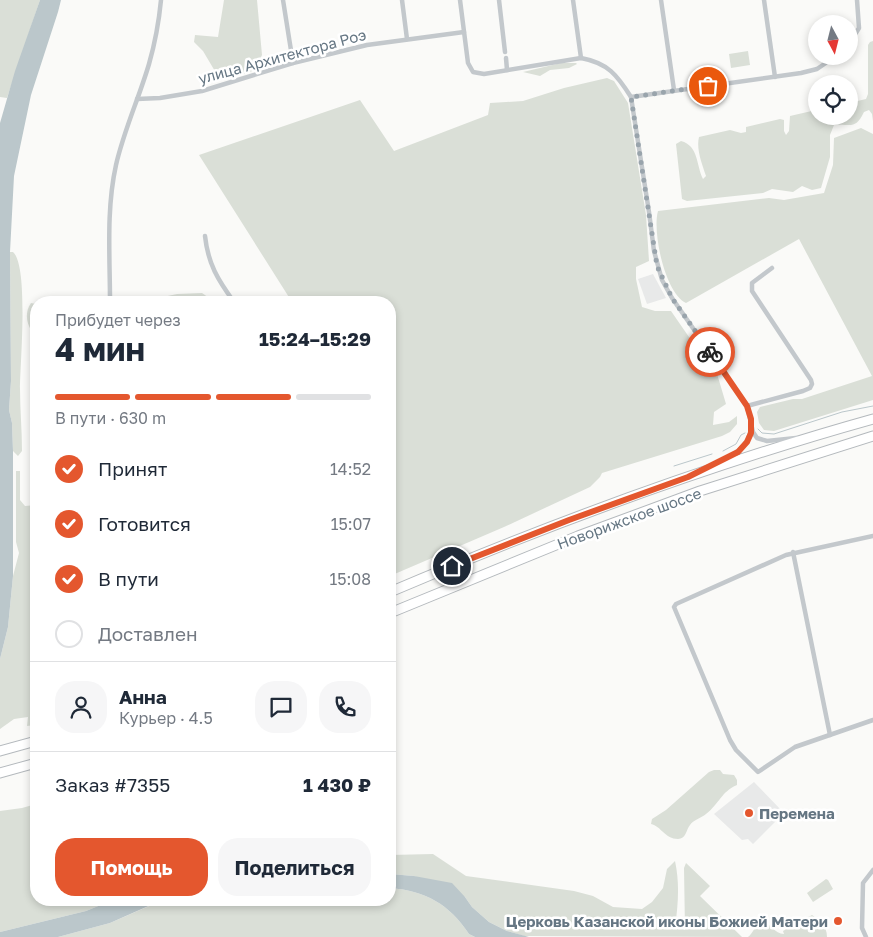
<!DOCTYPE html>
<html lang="ru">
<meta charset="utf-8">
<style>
:root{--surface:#fff;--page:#f6f6f7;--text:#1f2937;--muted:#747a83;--line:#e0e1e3;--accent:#e4572e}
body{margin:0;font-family:"Golos Text",sans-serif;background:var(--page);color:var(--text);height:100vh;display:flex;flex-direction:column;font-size:19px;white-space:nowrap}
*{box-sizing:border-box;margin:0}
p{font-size:16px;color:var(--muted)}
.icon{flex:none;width:28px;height:28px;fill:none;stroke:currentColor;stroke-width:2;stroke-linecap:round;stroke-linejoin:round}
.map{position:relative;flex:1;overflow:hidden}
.drawer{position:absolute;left:30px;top:296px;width:366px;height:610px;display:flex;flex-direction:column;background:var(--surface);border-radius:20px;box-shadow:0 2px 8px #0003}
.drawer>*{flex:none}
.needle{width:32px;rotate:173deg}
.tools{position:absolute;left:808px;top:15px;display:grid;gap:10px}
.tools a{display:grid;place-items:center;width:50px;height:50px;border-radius:50%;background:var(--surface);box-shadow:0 2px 8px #0003;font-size:25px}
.pin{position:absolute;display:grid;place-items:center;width:42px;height:42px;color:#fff;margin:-21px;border:2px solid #fff;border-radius:50%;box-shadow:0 1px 5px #0007}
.courier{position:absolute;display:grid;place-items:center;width:50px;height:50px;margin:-25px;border:4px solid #e4572e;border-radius:50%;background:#fff;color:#222;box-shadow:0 1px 6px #0007}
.overview em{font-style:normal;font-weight:700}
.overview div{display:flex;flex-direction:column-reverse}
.overview{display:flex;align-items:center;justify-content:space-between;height:85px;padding:0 25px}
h1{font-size:32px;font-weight:700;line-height:38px}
.bar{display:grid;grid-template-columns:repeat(4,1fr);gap:8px 5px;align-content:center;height:60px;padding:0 25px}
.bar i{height:6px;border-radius:4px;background:var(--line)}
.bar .current{background:var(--accent)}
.bar p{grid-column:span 4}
.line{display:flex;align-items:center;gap:12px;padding:0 25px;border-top:1px solid var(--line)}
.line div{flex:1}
.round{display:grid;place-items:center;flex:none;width:52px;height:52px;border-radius:20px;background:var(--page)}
ol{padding:0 25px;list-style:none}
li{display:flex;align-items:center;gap:15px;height:55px}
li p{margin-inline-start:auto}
li .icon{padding:5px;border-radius:50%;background:var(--accent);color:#fff;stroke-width:4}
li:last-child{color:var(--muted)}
li i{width:28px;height:28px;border:2px solid var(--line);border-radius:50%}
.button{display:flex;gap:10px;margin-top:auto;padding:10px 25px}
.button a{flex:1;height:58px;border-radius:20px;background:var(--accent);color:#fff;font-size:20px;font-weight:700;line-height:58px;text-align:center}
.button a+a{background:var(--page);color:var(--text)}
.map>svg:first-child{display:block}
.built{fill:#e8e9e9}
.green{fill:#dadfd7}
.water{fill:#bbc7cb}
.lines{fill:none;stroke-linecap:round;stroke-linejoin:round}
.stream{stroke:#bbc7cb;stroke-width:1}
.highway-casing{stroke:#b4b9bd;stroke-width:11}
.street{stroke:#c3c8cc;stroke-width:4.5}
.highway{stroke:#fff;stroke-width:9}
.done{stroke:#99a4ac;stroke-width:5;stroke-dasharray:0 9}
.route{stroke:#e4572e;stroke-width:6}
.poi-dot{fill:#e4572e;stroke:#fff;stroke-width:2}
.labels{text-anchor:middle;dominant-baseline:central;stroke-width:5;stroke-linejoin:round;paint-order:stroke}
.street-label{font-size:15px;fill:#657683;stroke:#fff}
.poi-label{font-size:15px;font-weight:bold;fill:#657683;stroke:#fff;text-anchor:start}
</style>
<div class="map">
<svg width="873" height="937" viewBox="0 0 873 937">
<rect width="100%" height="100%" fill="#fafaf8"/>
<g class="built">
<path d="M653 274 666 298 647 304 638 279Z"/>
<path d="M754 782 784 813 753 844 748 839 742 840 714 814Z"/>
</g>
<g class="green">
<path d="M0 0H40L7 98 0 97Z"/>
<path d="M224 0H257L262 55 255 70 235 77 219 78 203 51 194 42 195 35 218 37Z"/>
<path d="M873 41V121L872 114 869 110 864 112C855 131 850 123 834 125L830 135V157L821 188 812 190 802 186 793 192 772 189 763 193 687 201 682 199 676 144 681 141C699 146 696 165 703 179L706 176C702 164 696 149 699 137L730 130 741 133 746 132V127L780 119 784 120V131L786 135 789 131 790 116 816 110V116H849V103L866 99 868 94V45L870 42Z"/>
<path d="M748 51 750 65 731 68 729 54Z"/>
<path d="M561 63H576L577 64 569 68 550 70 540 76 523 72Z"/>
<path d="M607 78 614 81 628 103 646 215 649 261 636 267V279L642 307 655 311H671L700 353 715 367 726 404 714 412 713 425 729 422 737 416V424L730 432 722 436 602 473 600 477 590 487 504 527 390 576V302H292L199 155 360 100 394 151 488 115 490 103 523 101 564 88Z"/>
<path d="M861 128 873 134V400L774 431 764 430 759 423 757 412 760 407 793 399H802L872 376 799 239 686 303C665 293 652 232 658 211L769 198 784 200 824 193 833 165 834 138Z"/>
<path d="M10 252H13C29 266 20 365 20 389 20 409 22 430 22 451L18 456 13 451 12 423 9 410 11 381Z"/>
<path d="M202 293 212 300V302H161L163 297 177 294Z"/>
<path d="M31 303 36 304V331L31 330C26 322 25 311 31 303Z"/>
<path d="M16 471H20V500L25 506 36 505V725L27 726 28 717 14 719 0 729V659L8 627 13 576 19 553 16 542Z"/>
<path d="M714 770H720L723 774 734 775 737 780V785C721 792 720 803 706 814 701 818 693 820 690 825 686 830 686 839 678 839 665 839 661 826 651 824L652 819 666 810 709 772Z"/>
<path d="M36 804V900H113L86 911 0 932V811L22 808Z"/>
<path d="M433 854 466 876 574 891 593 896 613 907 642 909 652 902 663 888 667 869 675 861C680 884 678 905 675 928L685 930 684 868 686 863 710 886 700 896 742 937 524 936 507 931 489 922 472 907 465 897 414 876 390 874V855Z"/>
<path d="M826 879 828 880 833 889 813 902 807 893Z"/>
<path d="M390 888C426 891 449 904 469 934L475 937H58L110 923 163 900H390Z"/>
<path d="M812 915C820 920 827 926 827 937H748C753 933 754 927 759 924 769 918 773 934 784 934L783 931Z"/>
</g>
<g class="water">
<path d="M40 0H61L58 12 31 95 14 176 10 252 11 381 9 410 12 423 13 451V576L8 627 0 659V123L15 71Z"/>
<path d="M390 874 414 876 452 883 465 897 472 907 489 922 507 931 529 937H475L469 934C449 904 426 891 390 888Z"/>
<path d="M113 900H162L110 923 58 937H0V932L86 911Z"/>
</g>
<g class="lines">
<g class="stream">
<path d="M758 429 762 433 774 434 842 412 873 406"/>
<path d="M723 451 736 444 741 435 745 433"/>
<path d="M674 466 712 454"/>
</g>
<defs>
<g id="highway">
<path d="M390 592C547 525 708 465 873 419"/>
<path d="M390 613 578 536 700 491 873 436"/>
<path d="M0 751 36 741"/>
<path d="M0 773 36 763"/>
</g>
</defs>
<use href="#highway" class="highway-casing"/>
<g class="street">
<path d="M283 0 293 63"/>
<path d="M402 0 407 39"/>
<path d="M460 0 468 63 473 72 484 74 581 58C608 63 617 75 631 97L649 212 654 251 662 280 672 298 747 406 753 432 757 438 767 441 796 438"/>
<path d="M499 0 505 52"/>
<path d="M573 0 581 58"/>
<path d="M661 0 674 90"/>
<path d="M764 0 775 77"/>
<path d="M849 44 859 28 857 0"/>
<path d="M506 58 507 70"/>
<path d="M631 97 801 73 817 69 836 56"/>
<path d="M137 99 160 98 202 91 293 63 367 45 464 32"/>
<path d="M205 236C208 264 218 280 234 302"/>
<path d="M110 302C110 257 106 210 116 165 124 130 139 98 149 64 155 43 159 21 161 0"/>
<path d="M747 406 803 391 810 388 812 384 811 380 752 291V283L772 268"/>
<path d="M710 466C728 457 748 451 751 428"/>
<path d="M873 536 786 555 676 604 674 607 730 740 736 750 758 772 795 747 873 720"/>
<path d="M793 552 830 735"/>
<path d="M866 937 862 928 863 883 873 870"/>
</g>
<use href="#highway" class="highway"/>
</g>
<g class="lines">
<path class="done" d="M708 86 631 97 657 266 672 298 710 352"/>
<path class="route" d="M452 566 569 520 688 477 738 452 747 442 751 433V419L747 406 710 352"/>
</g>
<g class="poi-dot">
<circle cx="749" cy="813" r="5"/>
<circle cx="838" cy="921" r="5"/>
</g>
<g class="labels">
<g class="street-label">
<text transform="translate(282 56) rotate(-15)">улица Архитектора Роэ</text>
<text transform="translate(629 518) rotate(-20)">Новорижское шоссе</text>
</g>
<g class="poi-label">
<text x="759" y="813">Перемена</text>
<text x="828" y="921" text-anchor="end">Церковь Казанской иконы Божией Матери</text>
</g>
</g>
</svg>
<div class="tools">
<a><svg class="needle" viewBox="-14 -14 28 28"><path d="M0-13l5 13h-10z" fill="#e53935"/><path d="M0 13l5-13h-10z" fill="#747a83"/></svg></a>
<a><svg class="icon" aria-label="locate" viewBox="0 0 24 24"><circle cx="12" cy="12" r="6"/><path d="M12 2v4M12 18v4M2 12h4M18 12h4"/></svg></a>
</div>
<div class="pin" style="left:708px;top:86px;background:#ea580c"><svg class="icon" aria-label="bag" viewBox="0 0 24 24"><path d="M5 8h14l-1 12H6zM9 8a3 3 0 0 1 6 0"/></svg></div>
<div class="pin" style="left:452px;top:566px;background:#1f2937"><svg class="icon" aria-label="home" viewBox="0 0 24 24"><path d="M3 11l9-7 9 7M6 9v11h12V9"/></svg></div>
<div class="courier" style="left:710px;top:352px"><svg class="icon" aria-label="bike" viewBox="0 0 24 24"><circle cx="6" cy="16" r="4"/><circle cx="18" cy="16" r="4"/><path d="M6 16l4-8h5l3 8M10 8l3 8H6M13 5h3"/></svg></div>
<section class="drawer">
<div class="overview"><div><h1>4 мин</h1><p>Прибудет через</p></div><em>15:24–15:29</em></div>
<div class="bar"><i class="current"></i><i class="current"></i><i class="current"></i><i></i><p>В пути · 630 m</p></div>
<ol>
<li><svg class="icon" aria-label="check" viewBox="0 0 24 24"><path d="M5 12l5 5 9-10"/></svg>Принят<p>14:52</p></li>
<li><svg class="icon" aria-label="check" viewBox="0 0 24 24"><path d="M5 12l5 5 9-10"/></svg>Готовится<p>15:07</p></li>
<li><svg class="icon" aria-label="check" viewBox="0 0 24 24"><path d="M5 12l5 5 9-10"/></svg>В пути<p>15:08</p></li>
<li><i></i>Доставлен</li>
</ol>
<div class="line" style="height:90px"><a class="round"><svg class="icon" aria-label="person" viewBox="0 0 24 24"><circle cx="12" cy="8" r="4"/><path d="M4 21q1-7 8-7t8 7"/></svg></a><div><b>Анна</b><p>Курьер · 4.5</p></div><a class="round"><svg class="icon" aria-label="chat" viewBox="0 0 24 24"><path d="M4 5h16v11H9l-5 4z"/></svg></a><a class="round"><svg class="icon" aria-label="phone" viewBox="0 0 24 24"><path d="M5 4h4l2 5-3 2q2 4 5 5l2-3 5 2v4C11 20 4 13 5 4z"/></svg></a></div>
<div class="line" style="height:65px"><div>Заказ #7355</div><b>1 430 ₽</b></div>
<div class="button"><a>Помощь</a><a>Поделиться</a></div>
</section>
</div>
